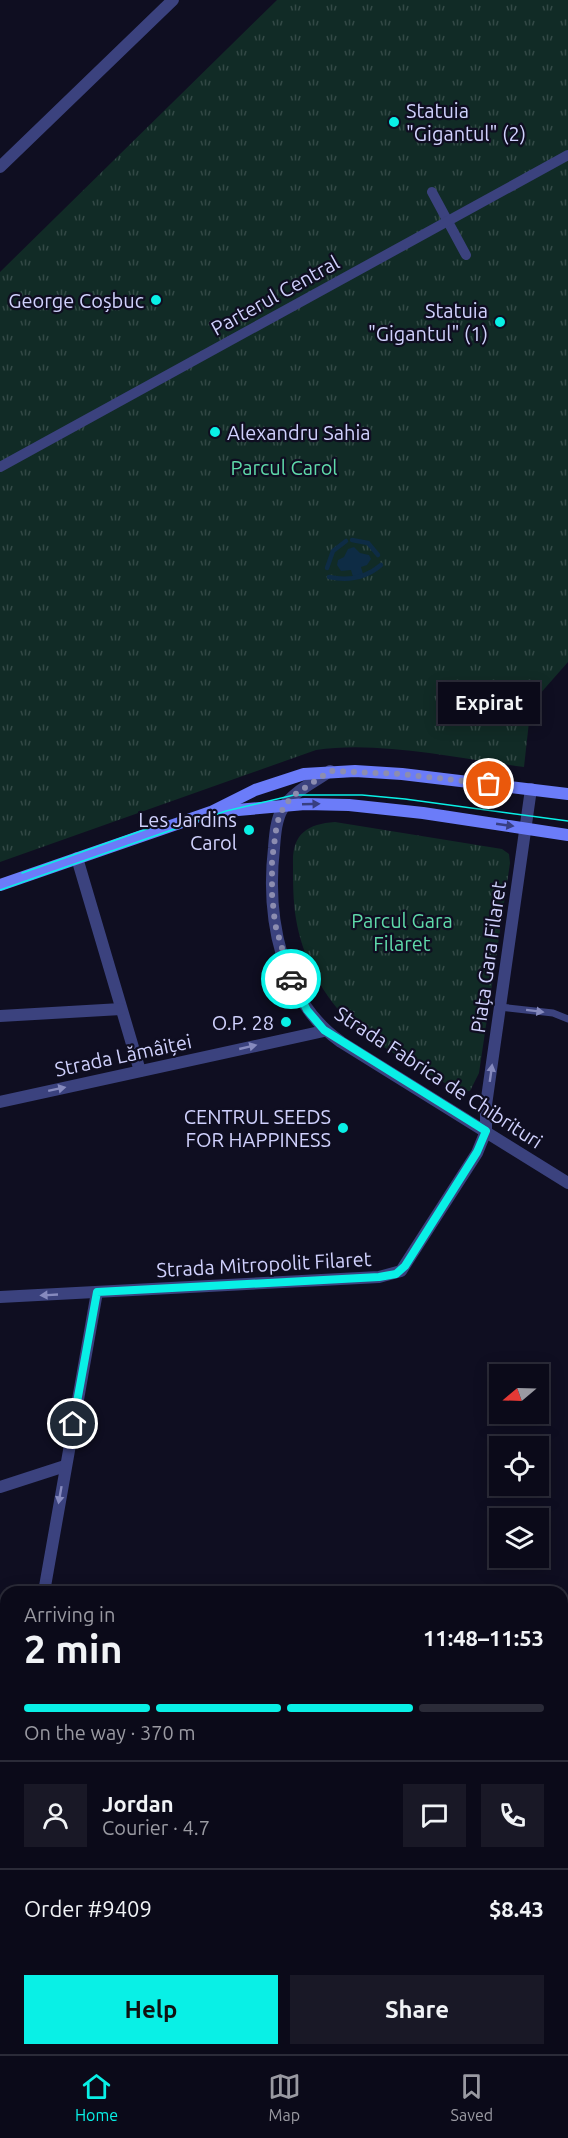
<!DOCTYPE html>
<meta charset="utf-8">
<style>
:root{--surface:#0b0a19;--page:#191826;--text:#f1f3f6;--muted:#9a9aa2;--line:#2b2b38;--accent:#09f0e6}
body{margin:0;font-family:Ubuntu,sans-serif;background:var(--page);color:var(--text);height:100vh;display:flex;flex-direction:column;font-size:22px;white-space:nowrap}
*{box-sizing:border-box;margin:0}
p{font-size:20px;color:var(--muted)}
.icon{flex:none;width:33px;height:33px;fill:none;stroke:currentColor;stroke-width:2;stroke-linecap:round;stroke-linejoin:round}
.map{position:relative;flex:1;overflow:hidden}
.drawer{position:absolute;left:0px;top:1586px;width:568px;height:470px;display:flex;flex-direction:column;background:var(--surface);border-radius:18px 18px 0 0;box-shadow:0 3px 15px #0003,0 0 0 2px var(--line)}
.drawer>*{flex:none}
.needle{width:39px;rotate:251deg}
.fabs{position:absolute;left:489px;top:1364px;display:grid;gap:12px}
.fabs a{display:grid;place-items:center;width:60px;height:60px;border-radius:0px;background:var(--surface);box-shadow:0 3px 15px #0003,0 0 0 2px var(--line);font-size:30px}
.pin{position:absolute;display:grid;place-items:center;width:51px;height:51px;color:#fff;margin:-26px;border:3px solid #fff;border-radius:50%;box-shadow:0 2px 6px #0007}
.courier{position:absolute;display:grid;place-items:center;width:60px;height:60px;margin:-30px;border:4px solid #09f0e6;border-radius:50%;background:#fff;color:#222;box-shadow:0 2px 8px #0007}
.bubble{position:absolute;height:42px;border-radius:0px;background:var(--surface);box-shadow:0 3px 15px #0003,0 0 0 2px var(--line);font-size:20px;font-weight:700;line-height:42px;text-align:center}
.head em{font-style:normal;font-weight:700}
.head div{display:flex;flex-direction:column-reverse}
.head{display:flex;align-items:center;justify-content:space-between;height:102px;padding:0 24px}
h1{font-size:39px;font-weight:700;line-height:45px}
.bar{display:grid;grid-template-columns:repeat(4,1fr);gap:9px 6px;align-content:center;height:72px;padding:0 24px}
.bar i{height:8px;border-radius:4px;background:var(--line)}
.bar .active{background:var(--accent)}
.bar p{grid-column:span 4}
.line{display:flex;align-items:center;gap:15px;padding:0 24px;border-top:2px solid var(--line)}
.line div{flex:1}
.round{display:grid;place-items:center;flex:none;width:63px;height:63px;border-radius:0px;background:var(--page)}
.button{display:flex;gap:12px;margin-top:auto;padding:12px 24px}
.button a{flex:1;height:69px;border-radius:0px;background:var(--accent);color:#111;font-size:24px;font-weight:700;line-height:69px;text-align:center}
.button a+a{background:var(--page);color:var(--text)}
.tabs{display:flex;justify-content:space-around;align-items:center;height:84px;border-top:2px solid var(--line);background:var(--surface);font-size:16px;color:var(--muted)}
.tabs a{display:grid;justify-items:center;gap:3px}
.tabs .active{color:var(--accent)}
.map>svg:first-child{display:block}
.park{fill:url(#park-tufts)}
.water{fill:#0e2c45}
.lines{fill:none;stroke-linecap:round;stroke-linejoin:round}
.stream{stroke:#0e2c45;stroke-width:4.5}
.service{stroke:#3b427e;stroke-width:7}
.pedestrian{stroke:#3b427e;stroke-width:10}
.minor{stroke:#3b427e;stroke-width:12}
.tertiary{stroke:#3b427e;stroke-width:12}
.secondary{stroke:#6b7cf9;stroke-width:12}
.tram{stroke:#09f0e6;stroke-width:1.5}
.oneway{fill:#383f82}
.oneway2{fill:#868abe}
.done{stroke:#8c8db0;stroke-width:6;stroke-dasharray:0 10.8}
.route{stroke:#09f0e6;stroke-width:8}
.poi-dot{fill:#09f0e6;stroke:#0f0e21;stroke-width:2}
.labels{text-anchor:middle;dominant-baseline:central;stroke-width:4.5;stroke-linejoin:round;paint-order:stroke}
.poi-label{font-size:20px;fill:#d0d1fd;stroke:#0f0e21;text-anchor:end}
.street-label{font-size:20px;fill:#d0d1fd;stroke:#0f0e21}
.park-label{font-size:20px;fill:#5fdaaa;stroke:#0f0e21}
</style>
<div class="map">
<svg width="568" height="2054" viewBox="0 0 568 2054">
<defs>
<pattern id="park-tufts" width="24" height="20" patternUnits="userSpaceOnUse" patternTransform="scale(1.5)"><rect width="24" height="20" fill="#112b26"/><path d="M3 7l-1-3M5 7V3M7 7l1-3M15 17l-1-3M17 17v-4M19 17l1-3" fill="none" stroke="#334946"/></pattern>
</defs>
<rect width="100%" height="100%" fill="#0f0e21"/>
<g class="park">
<path d="M277 0H568V662L531 704 524 767C461 759 378 740 316 750L0 862V272Z"/>
<path d="M335 822 502 849 509 854 510 863 479 1073 470 1091 460 1092C429 1073 395 1056 366 1035 329 1009 303 962 296 919 293 901 293 882 293 864 292 834 307 824 335 822Z"/>
</g>
<path class="water" d="M354 547 360 553 369 555 371 559 367 565 361 567 363 574 353 577 351 570 341 571 337 565 338 560 344 557 348 549Z"/>
<g class="lines">
<g class="stream">
<path d="M352 540 368 543 378 555"/>
<path d="M327 568 333 551 346 541"/>
<path d="M329 577C348 581 366 578 381 565"/>
</g>
<path class="service" d="M500 1007 553 1013 568 1019"/>
<g class="pedestrian">
<path d="M432 192 466 255"/>
<path d="M0 467 568 155"/>
</g>
<g class="minor">
<path d="M77 858 140 1071"/>
<path d="M0 1016 121 1009"/>
<path d="M0 1102 324 1031"/>
<path d="M0 1297 379 1277 401 1271 477 1153 486 1131V1105L531 789"/>
<path d="M0 1487 65 1466"/>
<path d="M44 1592 97 1292"/>
<path d="M0 1754 6 1752"/>
<path d="M562 1846 568 1838"/>
<path d="M562 1984 568 1975"/>
<path d="M479 2049 482 2054"/>
<path d="M520 2054 523 2049"/>
</g>
<g class="tertiary">
<path d="M0 167 173 0"/>
<path d="M330 771C315 782 292 792 283 808 276 819 275 835 274 848 266 917 281 1000 341 1042L568 1183"/>
</g>
<g class="secondary">
<path d="M215 812 305 804 349 805 423 813 568 835"/>
<path d="M0 885 211 812 255 790 304 774 355 771 402 774 568 794"/>
</g>
<g class="tram">
<path d="M22 873 158 825"/>
<path d="M0 890 226 811 294 795H362L405 799 568 821"/>
</g>
</g>
<defs><path id="oneway-solid" d="M-6-.8H1V-3.2L6.5 0L1 3.2V.8H-6Z" transform="scale(1.5)"/></defs>
<g class="oneway">
<use href="#oneway-solid" transform="translate(311 804) rotate(-2)"/>
<use href="#oneway-solid" transform="translate(505 825) rotate(8)"/>
</g>
<g class="oneway2">
<use href="#oneway-solid" transform="translate(535 1011) rotate(7)"/>
<use href="#oneway-solid" transform="translate(248 1047) rotate(-13)"/>
<use href="#oneway-solid" transform="translate(491 1073) rotate(-82)"/>
<use href="#oneway-solid" transform="translate(57 1089) rotate(-12)"/>
<use href="#oneway-solid" transform="translate(49 1295) rotate(177)"/>
<use href="#oneway-solid" transform="translate(60 1495) rotate(100)"/>
</g>
<g class="lines">
<path class="done" d="M291 979 275 924 272 894V860L277 823 284 806 294 795 330 771 402 774 489 784"/>
<path class="route" d="M73 1424 97 1292 379 1277 396 1274 405 1266 477 1152 486 1131 324 1030 307 1010 291 979"/>
</g>
<g class="poi-dot">
<circle cx="394" cy="122" r="6"/>
<circle cx="156" cy="300" r="6"/>
<circle cx="500" cy="322" r="6"/>
<circle cx="215" cy="432" r="6"/>
<circle cx="249" cy="830" r="6"/>
<circle cx="286" cy="1022" r="6"/>
<circle cx="343" cy="1128" r="6"/>
</g>
<g class="labels">
<g class="poi-label">
<text x="406" y="110" text-anchor="start">Statuia<tspan x="406" dy="23">"Gigantul" (2)</tspan></text>
<text x="144" y="300">George Coșbuc</text>
<text x="488" y="310">Statuia<tspan x="488" dy="23">"Gigantul" (1)</tspan></text>
<text x="227" y="432" text-anchor="start">Alexandru Sahia</text>
<text x="237" y="819">Les Jardins<tspan x="237" dy="23">Carol</tspan></text>
<text x="274" y="1022">O.P. 28</text>
<text x="331" y="1116">CENTRUL SEEDS<tspan x="331" dy="23">FOR HAPPINESS</tspan></text>
</g>
<g class="street-label">
<text transform="translate(275 295) rotate(-29)">Parterul Central</text>
<text transform="translate(488 957) rotate(-82)">Piața Gara Filaret</text>
<text transform="translate(123 1055) rotate(-12)">Strada Lămâiței</text>
<text transform="translate(439 1077) rotate(33)">Strada Fabrica de Chibrituri</text>
<text transform="translate(264 1264) rotate(-3)">Strada Mitropolit Filaret</text>
</g>
<g class="park-label">
<text x="284" y="467">Parcul Carol</text>
<text x="402" y="920">Parcul Gara<tspan x="402" dy="23">Filaret</tspan></text>
</g>
</g>
</svg>
<div class="fabs">
<a><svg class="needle" viewBox="-14 -14 28 28"><path d="M0-13l5 13h-10z" fill="#e53935"/><path d="M0 13l5-13h-10z" fill="#9a9aa2"/></svg></a>
<a><svg class="icon" aria-label="locate" viewBox="0 0 24 24"><circle cx="12" cy="12" r="6"/><path d="M12 2v4M12 18v4M2 12h4M18 12h4"/></svg></a>
<a><svg class="icon" aria-label="layers" viewBox="0 0 24 24"><path d="M12 4l9 5-9 5-9-5zM3 14l9 5 9-5"/></svg></a>
</div>
<div class="pin" style="left:489px;top:784px;background:#ea580c"><svg class="icon" aria-label="bag" viewBox="0 0 24 24"><path d="M5 8h14l-1 12H6zM9 8a3 3 0 0 1 6 0"/></svg></div>
<div class="pin" style="left:73px;top:1424px;background:#1f2937"><svg class="icon" aria-label="home" viewBox="0 0 24 24"><path d="M3 11l9-7 9 7M6 9v11h12V9"/></svg></div>
<div class="courier" style="left:291px;top:979px"><svg class="icon" aria-label="car" viewBox="0 0 24 24"><path d="M5 17H2v-5l4-1 3-4h7l3 4 3 1v5h-3M9 17h6M6 11h13"/><circle cx="7" cy="17" r="2"/><circle cx="17" cy="17" r="2"/></svg></div>
<div class="bubble" style="left:438px;top:682px;width:102px">Expirat</div>
<section class="drawer">
<div class="head"><div><h1>2 min</h1><p>Arriving in</p></div><em>11:48–11:53</em></div>
<div class="bar"><i class="active"></i><i class="active"></i><i class="active"></i><i></i><p>On the way · 370 m</p></div>
<div class="line" style="height:108px"><a class="round"><svg class="icon" aria-label="person" viewBox="0 0 24 24"><circle cx="12" cy="8" r="4"/><path d="M4 21q1-7 8-7t8 7"/></svg></a><div><b>Jordan</b><p>Courier · 4.7</p></div><a class="round"><svg class="icon" aria-label="chat" viewBox="0 0 24 24"><path d="M4 5h16v11H9l-5 4z"/></svg></a><a class="round"><svg class="icon" aria-label="phone" viewBox="0 0 24 24"><path d="M5 4h4l2 5-3 2q2 4 5 5l2-3 5 2v4C11 20 4 13 5 4z"/></svg></a></div>
<div class="line" style="height:78px"><div>Order #9409</div><b>$8.43</b></div>
<div class="button"><a>Help</a><a>Share</a></div>
</section>
</div>
<nav class="tabs">
<a class="active"><svg class="icon" aria-label="home" viewBox="0 0 24 24"><path d="M3 11l9-7 9 7M6 9v11h12V9"/></svg>Home</a>
<a><svg class="icon" aria-label="map" viewBox="0 0 24 24"><path d="M3 6l6-2 6 2 6-2v14l-6 2-6-2-6 2zM9 4v14M15 6v14"/></svg>Map</a>
<a><svg class="icon" aria-label="saved" viewBox="0 0 24 24"><path d="M7 4h10v16l-5-4-5 4z"/></svg>Saved</a>
</nav>
